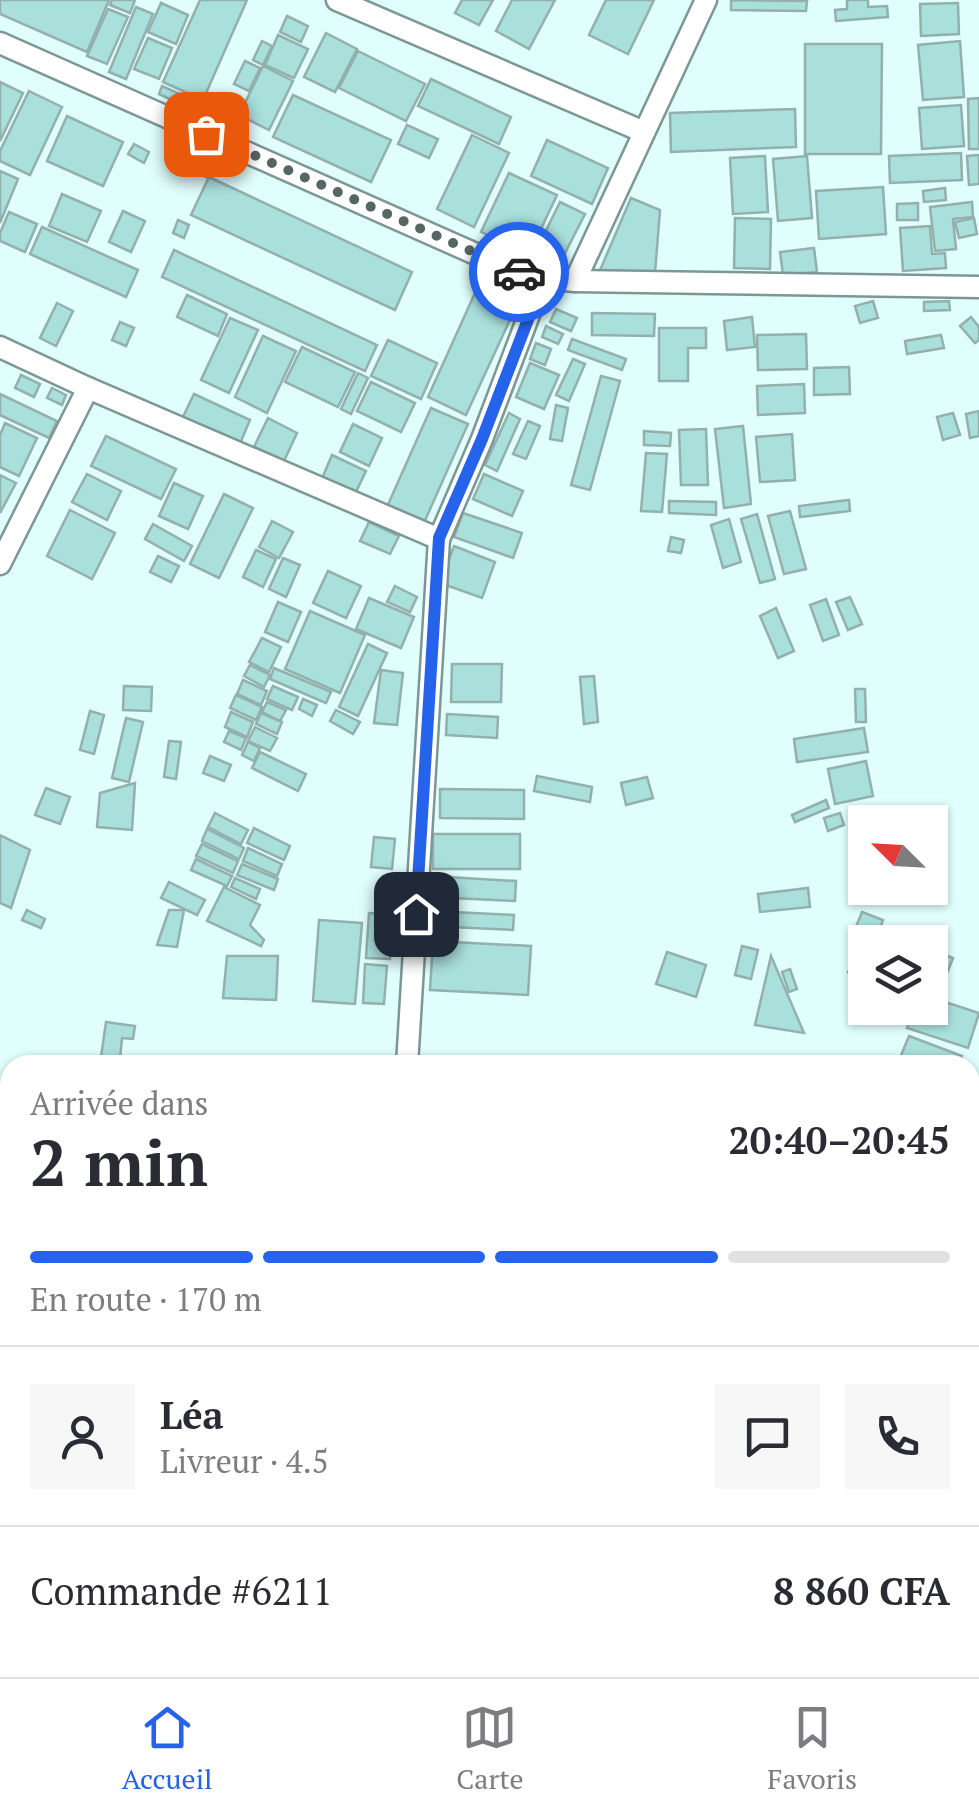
<!DOCTYPE html>
<html lang="fr">
<meta charset="utf-8">
<style>
:root{--surface:#fff;--page:#f7f7f7;--text:#2b2b33;--muted:#7c7c81;--line:#e1e1e2;--accent:#2563eb}
body{margin:0;font-family:"PT Serif",serif;background:var(--page);color:var(--text);height:100vh;display:flex;flex-direction:column;font-size:38px;white-space:nowrap}
*{box-sizing:border-box;margin:0}
p{font-size:32px;color:var(--muted)}
.icon{flex:none;width:55px;height:55px;fill:none;stroke:currentColor;stroke-width:2;stroke-linecap:round;stroke-linejoin:round}
.map{position:relative;flex:1;overflow:hidden}
.details{position:absolute;left:0px;top:1055px;width:980px;height:622px;display:flex;flex-direction:column;background:var(--surface);border-radius:30px 30px 0 0;box-shadow:0 2px 8px #0004}
.details>*{flex:none}
.needle{width:65px;rotate:294deg}
.tools{position:absolute;left:848px;top:805px;display:grid;gap:20px}
.tools a{display:grid;place-items:center;width:100px;height:100px;border-radius:0px;background:var(--surface);box-shadow:0 2px 8px #0004;font-size:50px}
.pin{position:absolute;display:grid;place-items:center;width:85px;height:85px;color:#fff;margin:-42px;border-radius:20px;box-shadow:0 5px 15px #0006}
.courier{position:absolute;display:grid;place-items:center;width:100px;height:100px;margin:-50px;border:8px solid #2563eb;border-radius:50%;background:#fff;color:#222;box-shadow:0 2px 12px #0007}
.summary em{font-style:normal;font-weight:600}
.summary div{display:flex;flex-direction:column-reverse}
.summary{display:flex;align-items:center;justify-content:space-between;height:170px;padding:0 30px}
h1{font-size:65px;font-weight:600;line-height:75px}
.bar{display:grid;grid-template-columns:repeat(4,1fr);gap:15px 10px;align-content:center;height:120px;padding:0 30px}
.bar i{height:12px;border-radius:8px;background:var(--line)}
.bar .selected{background:var(--accent)}
.bar p{grid-column:span 4}
.line{display:flex;align-items:center;gap:25px;padding:0 30px;border-top:2px solid var(--line)}
.line div{flex:1}
.round{display:grid;place-items:center;flex:none;width:105px;height:105px;border-radius:0px;background:var(--page)}
.menu{display:flex;justify-content:space-around;align-items:center;height:140px;border-top:2px solid var(--line);background:var(--surface);font-size:28px;color:var(--muted)}
.menu a{display:grid;justify-items:center;gap:5px}
.menu .selected{color:var(--accent)}
.map>svg:first-child{display:block}
.building{fill:#a9e0dc;stroke:#93b0ad;stroke-width:2.5}
.lines{fill:none;stroke-linecap:round;stroke-linejoin:round}
.street-casing{stroke:#7c9795;stroke-width:25}
.street{stroke:#fff;stroke-width:20}
.done{stroke:#556665;stroke-width:10;stroke-dasharray:0 18}
.route{stroke:#2563eb;stroke-width:12}
</style>
<div class="map">
<svg width="979" height="1677" viewBox="0 0 979 1677">
<rect width="100%" height="100%" fill="#e0fefc"/>
<g class="building">
<path d="M0 0H109L87 52 0 14Z"/>
<path d="M112 0H135L130 13 110 5Z"/>
<path d="M200 0H247L203 100 163 82Z"/>
<path d="M462 0H493L479 25 455 13Z"/>
<path d="M512 0H555L529 49 496 31Z"/>
<path d="M606 0H654L628 54 589 35Z"/>
<path d="M731 0 807 1 806 11 731 10Z"/>
<path d="M847 0H868V7L887 6 888 17 836 21 835 10 847 9Z"/>
<path d="M161 3 188 15 176 44 148 32Z"/>
<path d="M958 3 959 34 921 36 920 4Z"/>
<path d="M136 7 153 14 126 79 109 72Z"/>
<path d="M108 9 128 17 107 64 87 56Z"/>
<path d="M287 16 308 26 301 42 280 32Z"/>
<path d="M326 33 357 49 335 92 304 77Z"/>
<path d="M278 35 308 49 294 78 265 65Z"/>
<path d="M148 38 172 48 159 79 134 69Z"/>
<path d="M262 41 272 46 263 65 253 60Z"/>
<path d="M960 41 964 97 923 100 918 45Z"/>
<path d="M805 44H882L881 154H805Z"/>
<path d="M358 51 425 84 406 121 339 88Z"/>
<path d="M245 61 260 68 249 91 234 84Z"/>
<path d="M263 66 293 81 269 130 239 115Z"/>
<path d="M431 79 511 117 499 144 418 106Z"/>
<path d="M0 82 23 93 0 141Z"/>
<path d="M162 86 180 94 176 102 159 94Z"/>
<path d="M29 91 62 107 30 175 0 161V151Z"/>
<path d="M293 95 391 140 371 182 273 137Z"/>
<path d="M979 98V149H969L968 99Z"/>
<path d="M961 105 964 146 922 149 919 108Z"/>
<path d="M795 109 796 147 671 152 670 113Z"/>
<path d="M67 116 123 142 103 186 47 161Z"/>
<path d="M407 125 438 139 429 158 398 144Z"/>
<path d="M472 135 509 153 474 227 437 209Z"/>
<path d="M547 140 608 168 592 204 531 176Z"/>
<path d="M134 144 149 152 144 163 128 154Z"/>
<path d="M961 153 962 180 890 183 889 156Z"/>
<path d="M979 155V184L969 185 967 156Z"/>
<path d="M765 156 768 212 733 214 730 158Z"/>
<path d="M807 156 812 218 778 221 773 159Z"/>
<path d="M202 157 213 162 206 177 195 171Z"/>
<path d="M0 171 18 179 0 223Z"/>
<path d="M509 173 557 195 529 254 481 232Z"/>
<path d="M209 177 412 272 395 310 191 215Z"/>
<path d="M883 187 886 234 819 239 816 191Z"/>
<path d="M945 188 946 200 924 202 923 191Z"/>
<path d="M62 194 101 211 87 242 49 226Z"/>
<path d="M631 198 660 210 655 273 598 275Z"/>
<path d="M560 202 585 214 560 263 536 251Z"/>
<path d="M972 202 973 217 953 219 956 249 935 251 930 207Z"/>
<path d="M918 203V220H897V204Z"/>
<path d="M123 211 145 221 131 252 109 242Z"/>
<path d="M9 212 37 224 25 252 0 241V233Z"/>
<path d="M735 218 771 219 770 269 734 268Z"/>
<path d="M974 218 977 234 959 238 955 222Z"/>
<path d="M178 220 189 225 184 238 173 233Z"/>
<path d="M930 226 932 254 945 253 946 268 903 271 900 228Z"/>
<path d="M42 227 138 270 126 297 30 254Z"/>
<path d="M814 248 817 272 783 275 780 252Z"/>
<path d="M174 250 377 345 365 371 162 277Z"/>
<path d="M475 293 514 311 466 415 428 397Z"/>
<path d="M187 295 227 314 218 336 177 317Z"/>
<path d="M873 301 878 318 860 323 855 306Z"/>
<path d="M949 301 950 310 924 311V302Z"/>
<path d="M57 303 73 311 56 346 40 338Z"/>
<path d="M556 309 577 318 571 331 550 322Z"/>
<path d="M592 313 655 314 654 336 592 335Z"/>
<path d="M752 317 755 347 727 350 724 321Z"/>
<path d="M971 317 979 327V340L975 343 960 326Z"/>
<path d="M230 318 258 330 229 393 201 380Z"/>
<path d="M120 322 134 328 126 346 112 340Z"/>
<path d="M546 326 563 334 558 344 542 337Z"/>
<path d="M659 328H706V348H688V381H659Z"/>
<path d="M806 334 807 369 758 370 757 335Z"/>
<path d="M941 335 944 348 907 354 905 341Z"/>
<path d="M263 336 296 351 267 413 235 397Z"/>
<path d="M572 339 626 359 622 370 568 350Z"/>
<path d="M388 340 437 363 421 399 371 376Z"/>
<path d="M536 343 551 349 545 365 530 359Z"/>
<path d="M302 347 355 372 338 407 285 382Z"/>
<path d="M573 359 585 364 569 401 556 395Z"/>
<path d="M530 363 559 375 544 409 516 397Z"/>
<path d="M849 367 850 394 814 395V368Z"/>
<path d="M358 373 368 378 351 414 341 409Z"/>
<path d="M21 375 40 384 34 397 15 388Z"/>
<path d="M601 376 620 381 590 490 571 485Z"/>
<path d="M371 382 415 403 401 432 357 411Z"/>
<path d="M804 384 805 413 758 415 757 386Z"/>
<path d="M52 388 66 395 62 405 47 398Z"/>
<path d="M0 394 57 421 49 438 0 415Z"/>
<path d="M194 394 250 420 239 446 182 419Z"/>
<path d="M556 405 568 408 562 441 550 439Z"/>
<path d="M431 408 468 424 423 525 386 509Z"/>
<path d="M979 411V436L970 438 966 414Z"/>
<path d="M509 413 520 419 497 471 485 465Z"/>
<path d="M953 413 960 435 943 440 937 417Z"/>
<path d="M268 418 297 433 284 461 254 447Z"/>
<path d="M528 421 540 426 526 459 513 454Z"/>
<path d="M5 423 37 438 19 476 0 467V435Z"/>
<path d="M353 424 382 438 369 466 340 452Z"/>
<path d="M743 426 751 504 724 508 715 429Z"/>
<path d="M706 429 708 485H681L679 430Z"/>
<path d="M644 431 671 433 670 446 644 445Z"/>
<path d="M792 434 795 480 760 482 756 437Z"/>
<path d="M106 436 176 469 161 499 91 466Z"/>
<path d="M646 453 667 454 662 512 641 511Z"/>
<path d="M332 455 366 471 353 498 320 483Z"/>
<path d="M87 474 121 491 107 520 72 502Z"/>
<path d="M484 474 523 491 512 516 473 499Z"/>
<path d="M0 475 16 483 0 513Z"/>
<path d="M174 483 203 496 188 529 159 516Z"/>
<path d="M224 494 253 508 219 578 190 564Z"/>
<path d="M849 500 850 511 800 517 799 506Z"/>
<path d="M669 501 716 502V515L669 513Z"/>
<path d="M70 510 115 533 92 579 47 556Z"/>
<path d="M790 511 806 569 784 574 768 516Z"/>
<path d="M463 513 522 533 513 558 454 537Z"/>
<path d="M757 514 775 579 760 583 741 519Z"/>
<path d="M729 519 741 562 723 568 711 525Z"/>
<path d="M272 521 293 532 279 558 259 547Z"/>
<path d="M369 522 399 536 390 554 360 541Z"/>
<path d="M153 524 192 546 184 561 145 539Z"/>
<path d="M671 537 684 540 681 553 668 551Z"/>
<path d="M454 546 495 562 482 598 440 583Z"/>
<path d="M256 550 276 559 263 587 243 577Z"/>
<path d="M158 556 179 566 171 582 150 572Z"/>
<path d="M283 558 300 565 286 597 269 589Z"/>
<path d="M328 571 361 586 346 618 313 603Z"/>
<path d="M395 586 417 597 410 612 387 602Z"/>
<path d="M850 597 862 624 848 630 836 602Z"/>
<path d="M369 598 414 617 401 648 356 629Z"/>
<path d="M826 599 839 635 823 641 810 605Z"/>
<path d="M278 602 301 612 288 642 265 632Z"/>
<path d="M776 608 794 651 778 658 760 616Z"/>
<path d="M310 611 365 635 340 693 285 669Z"/>
<path d="M262 638 281 647 269 672 249 662Z"/>
<path d="M368 644 387 653 358 716 339 707Z"/>
<path d="M452 664H502L501 702H451Z"/>
<path d="M250 665 270 675 264 687 244 676Z"/>
<path d="M274 668 331 692 326 703 270 679Z"/>
<path d="M381 670 403 673 397 725 374 723Z"/>
<path d="M594 676 598 722 584 724 580 677Z"/>
<path d="M243 680 267 691 261 705 237 694Z"/>
<path d="M124 686 152 687 151 711 123 710Z"/>
<path d="M273 686 298 697 292 710 267 699Z"/>
<path d="M855 689H865L866 722H856Z"/>
<path d="M236 695 262 707 256 720 230 708Z"/>
<path d="M303 699 317 705 312 716 299 709Z"/>
<path d="M267 702 286 710 280 721 262 712Z"/>
<path d="M336 710 360 722 353 734 330 721Z"/>
<path d="M90 711 104 715 94 754 80 750Z"/>
<path d="M231 712 253 722 247 737 225 727Z"/>
<path d="M261 713 282 722 277 734 256 724Z"/>
<path d="M447 714 498 717 497 738 446 735Z"/>
<path d="M126 718 143 722 129 782 112 778Z"/>
<path d="M255 727 277 738 270 751 248 741Z"/>
<path d="M864 728 868 752 797 762 794 739Z"/>
<path d="M229 731 246 738 241 750 224 742Z"/>
<path d="M169 741 181 742 176 779 164 777Z"/>
<path d="M248 742 260 748 254 761 242 755Z"/>
<path d="M260 752 306 774 298 791 252 768Z"/>
<path d="M210 756 231 765 224 781 203 773Z"/>
<path d="M866 761 873 796 835 804 828 769Z"/>
<path d="M537 776 592 787 590 802 534 791Z"/>
<path d="M647 777 653 798 626 805 621 783Z"/>
<path d="M135 783 132 830 97 827 100 793Z"/>
<path d="M46 788 70 797 60 824 35 815Z"/>
<path d="M440 789 524 790V819L440 818Z"/>
<path d="M826 800 829 808 795 822 792 815Z"/>
<path d="M215 813 248 830 241 844 208 827Z"/>
<path d="M840 813 844 825 828 831 824 818Z"/>
<path d="M254 828 290 846 284 860 247 843Z"/>
<path d="M207 829 244 848 239 859 202 841Z"/>
<rect x="433" y="834" width="87" height="35"/>
<path d="M0 835 30 850 11 908 0 903Z"/>
<path d="M374 837 395 839 392 869 371 867Z"/>
<path d="M202 844 238 861 233 873 196 856Z"/>
<path d="M248 848 282 864 277 876 243 861Z"/>
<path d="M196 859 232 876 227 886 191 870Z"/>
<path d="M242 864 278 879 274 890 237 875Z"/>
<path d="M431 876 516 881 515 901 430 897Z"/>
<path d="M235 878 260 889 256 899 231 887Z"/>
<path d="M169 882 205 900 197 915 161 898Z"/>
<path d="M224 887 260 905 250 925 264 940 261 946 207 921Z"/>
<path d="M808 888 810 907 760 912 758 894Z"/>
<path d="M27 910 45 919 41 928 22 920Z"/>
<path d="M169 910H184L177 947 157 945Z"/>
<path d="M431 911 514 915 513 930 430 926Z"/>
<path d="M862 912 883 920 877 938 855 929Z"/>
<path d="M369 913 393 915 390 959 366 958Z"/>
<path d="M319 920 362 923 355 1004 313 1001Z"/>
<path d="M893 932 919 942H918L890 941Z"/>
<path d="M433 941 531 946 528 995 430 990Z"/>
<path d="M742 946 758 950 751 979 735 975Z"/>
<path d="M930 949 953 958 948 971 930 963Z"/>
<path d="M667 952 706 965 696 997 656 984Z"/>
<path d="M227 956H278L276 1000 223 998Z"/>
<path d="M771 956 804 1033 755 1025Z"/>
<path d="M854 961 865 966V980L848 972Z"/>
<path d="M365 964 387 966 384 1004 363 1003Z"/>
<path d="M790 969 797 989 789 992 782 972Z"/>
<path d="M930 997 979 1013 968 1048 907 1028 914 1008H930Z"/>
<path d="M106 1022 135 1026 133 1039 122 1038 120 1059 101 1057Z"/>
<path d="M909 1036 962 1056 958 1065H897Z"/>
<path d="M739 1057 774 1061V1065H738Z"/>
<path d="M4 1101 10 1104V1126L0 1120V1106Z"/>
<path d="M0 1136 10 1141V1194L0 1189Z"/>
<path d="M10 1511V1557L0 1552V1534Z"/>
<path d="M0 1566 10 1570V1608L6 1606 2 1616 0 1615Z"/>
</g>
<g class="lines">
<defs>
<g id="street">
<path d="M337 0 644 132"/>
<path d="M0 43 514 271 543 278 575 281 979 287"/>
<path d="M575 281 706 0"/>
<path d="M0 347 88 388 439 539"/>
<path d="M0 564 88 388"/>
<path d="M407 1065 439 539 482 439 543 278"/>
<path d="M208 1677 213 1668"/>
<path d="M763 1677H767"/>
</g>
</defs>
<use href="#street" class="street-casing"/>
<use href="#street" class="street"/>
</g>
<g class="lines">
<path class="done" d="M206 134 519 272"/>
<path class="route" d="M416 914 439 538 482 439 544 278 519 272"/>
</g>
</svg>
<div class="tools">
<a><svg class="needle" viewBox="-14 -14 28 28"><path d="M0-13l5 13h-10z" fill="#e53935"/><path d="M0 13l5-13h-10z" fill="#7c7c81"/></svg></a>
<a><svg class="icon" aria-label="layers" viewBox="0 0 24 24"><path d="M12 4l9 5-9 5-9-5zM3 14l9 5 9-5"/></svg></a>
</div>
<div class="pin" style="left:206px;top:134px;background:#ea580c"><svg class="icon" aria-label="bag" viewBox="0 0 24 24"><path d="M5 8h14l-1 12H6zM9 8a3 3 0 0 1 6 0"/></svg></div>
<div class="pin" style="left:416px;top:914px;background:#1f2937"><svg class="icon" aria-label="home" viewBox="0 0 24 24"><path d="M3 11l9-7 9 7M6 9v11h12V9"/></svg></div>
<div class="courier" style="left:519px;top:272px"><svg class="icon" aria-label="car" viewBox="0 0 24 24"><path d="M5 17H2v-5l4-1 3-4h7l3 4 3 1v5h-3M9 17h6M6 11h13"/><circle cx="7" cy="17" r="2"/><circle cx="17" cy="17" r="2"/></svg></div>
<section class="details">
<div class="summary"><div><h1>2 min</h1><p>Arrivée dans</p></div><em>20:40–20:45</em></div>
<div class="bar"><i class="selected"></i><i class="selected"></i><i class="selected"></i><i></i><p>En route · 170 m</p></div>
<div class="line" style="height:180px"><a class="round"><svg class="icon" aria-label="person" viewBox="0 0 24 24"><circle cx="12" cy="8" r="4"/><path d="M4 21q1-7 8-7t8 7"/></svg></a><div><b>Léa</b><p>Livreur · 4.5</p></div><a class="round"><svg class="icon" aria-label="chat" viewBox="0 0 24 24"><path d="M4 5h16v11H9l-5 4z"/></svg></a><a class="round"><svg class="icon" aria-label="phone" viewBox="0 0 24 24"><path d="M5 4h4l2 5-3 2q2 4 5 5l2-3 5 2v4C11 20 4 13 5 4z"/></svg></a></div>
<div class="line" style="height:130px"><div>Commande #6211</div><b>8 860 CFA</b></div>
</section>
</div>
<nav class="menu">
<a class="selected"><svg class="icon" aria-label="home" viewBox="0 0 24 24"><path d="M3 11l9-7 9 7M6 9v11h12V9"/></svg>Accueil</a>
<a><svg class="icon" aria-label="map" viewBox="0 0 24 24"><path d="M3 6l6-2 6 2 6-2v14l-6 2-6-2-6 2zM9 4v14M15 6v14"/></svg>Carte</a>
<a><svg class="icon" aria-label="saved" viewBox="0 0 24 24"><path d="M7 4h10v16l-5-4-5 4z"/></svg>Favoris</a>
</nav>
